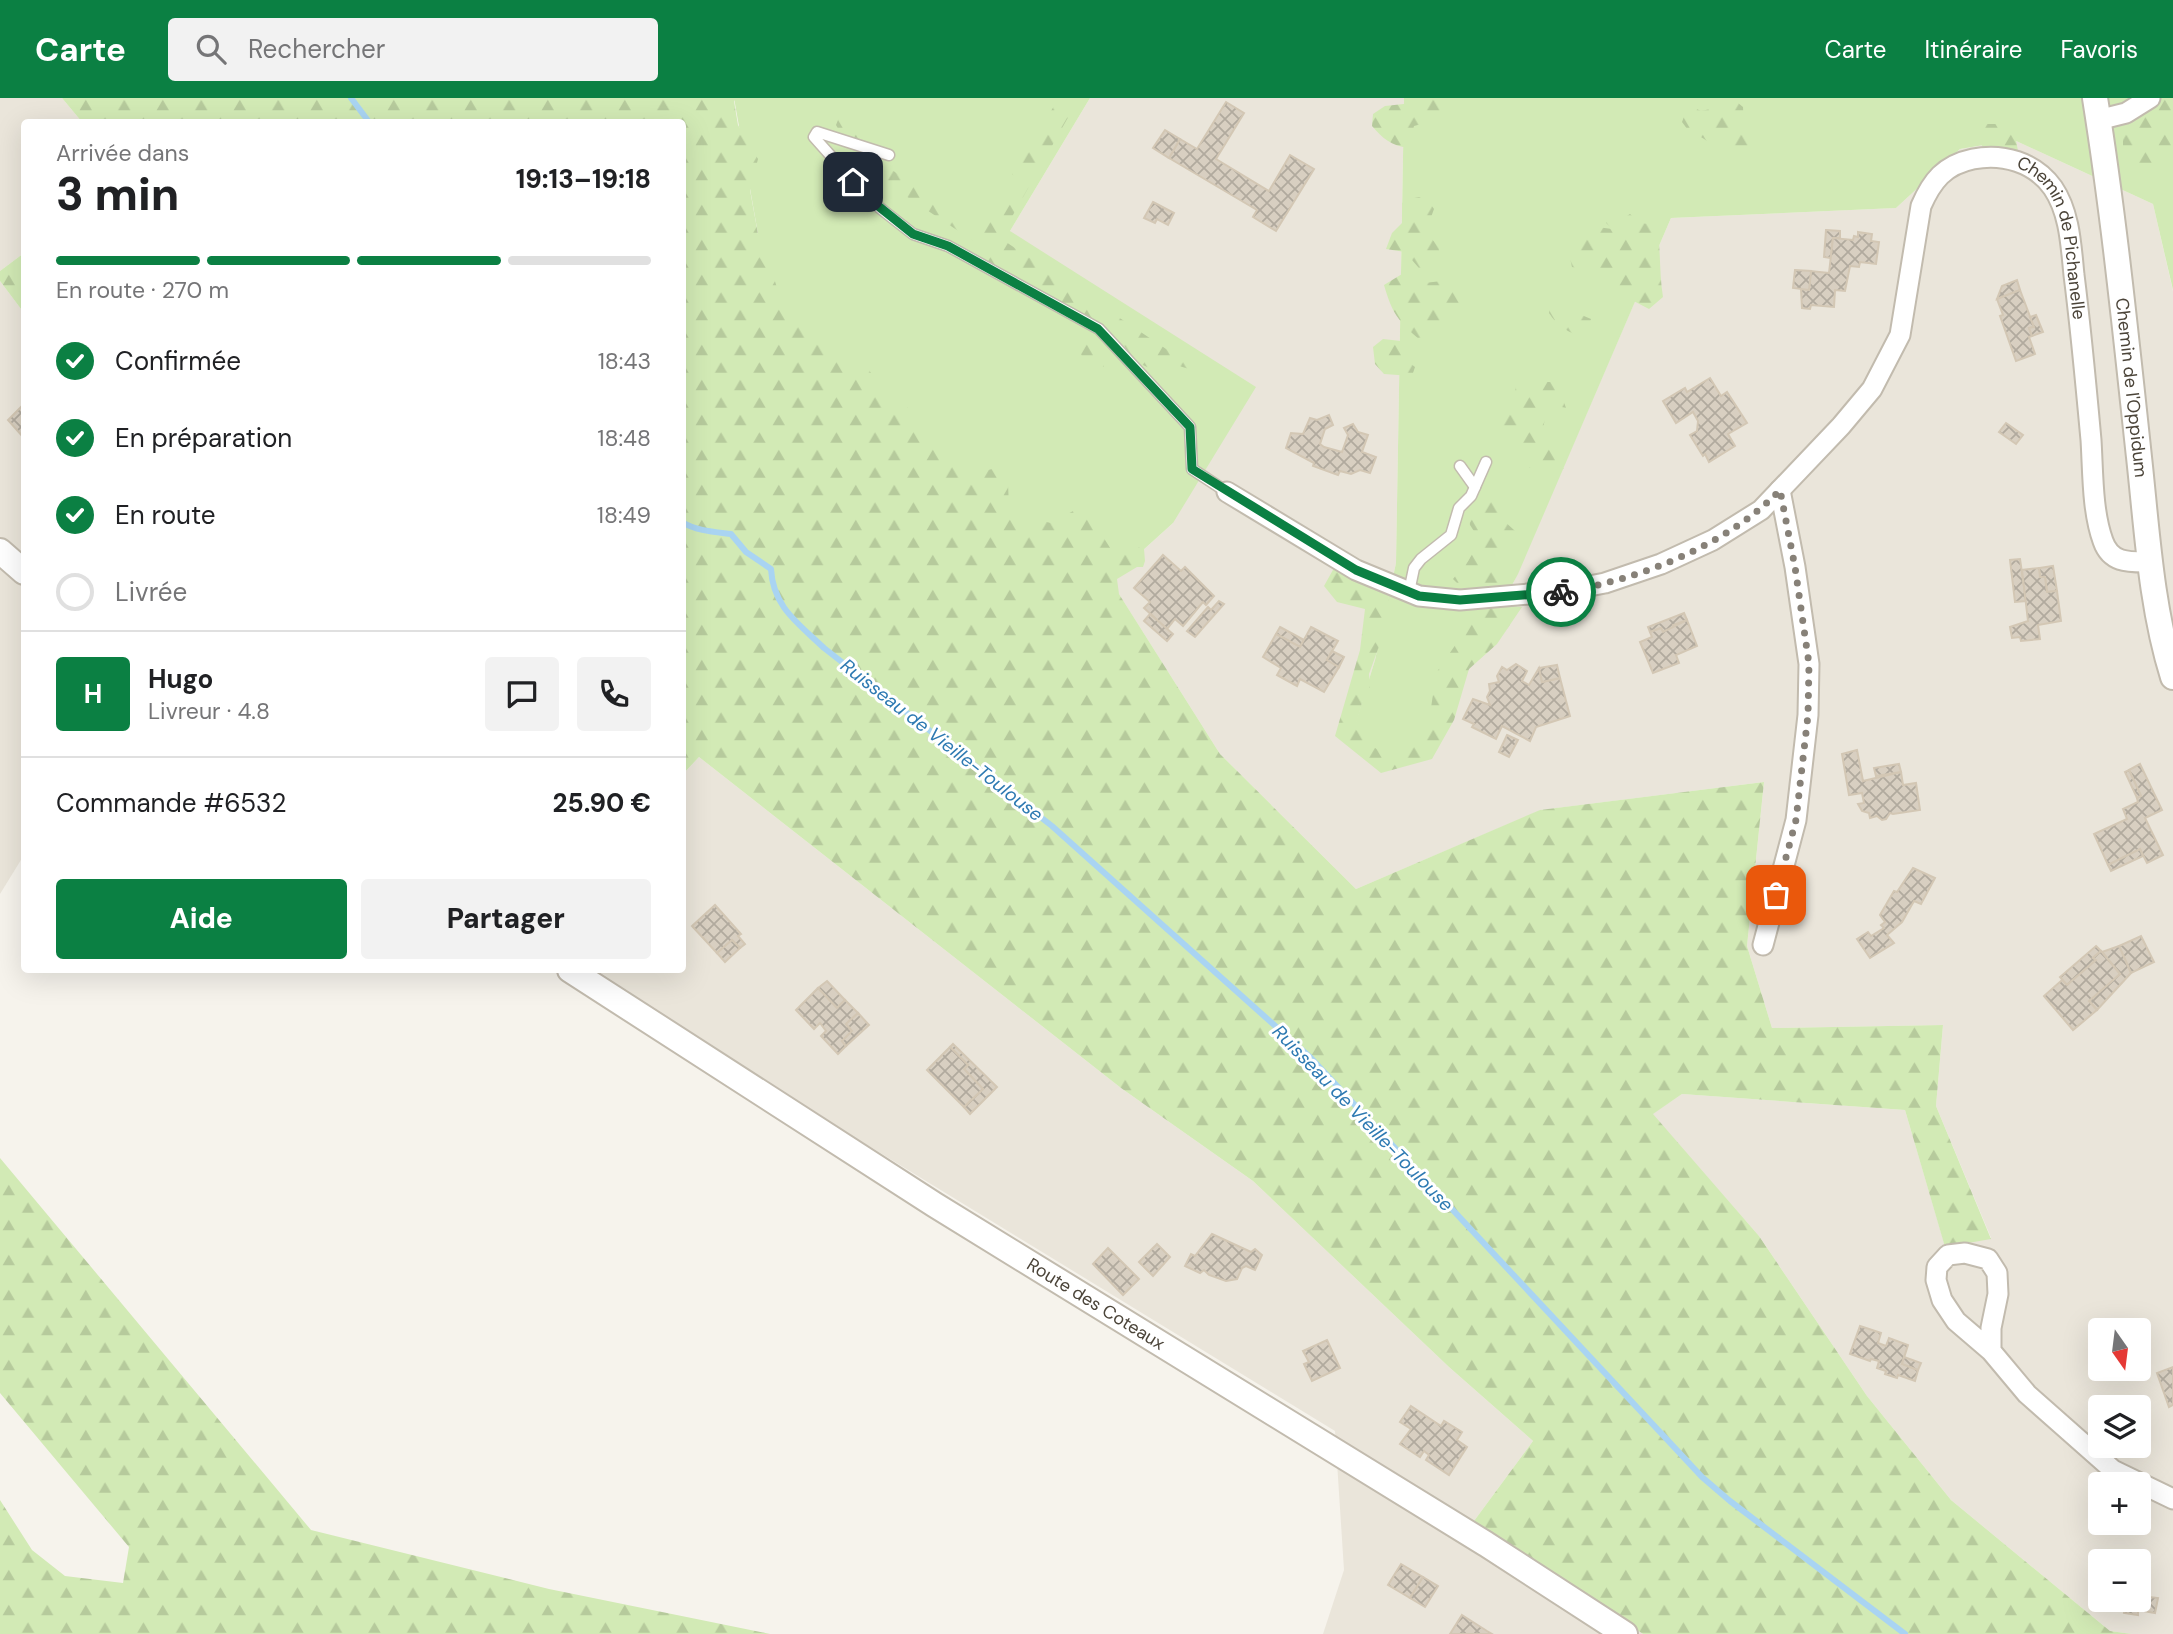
<!DOCTYPE html>
<html lang="fr">
<meta charset="utf-8">
<style>
:root{--surface:#fff;--page:#f2f2f2;--text:#202124;--muted:#757577;--line:#e0e0e0;--accent:#0b8043}
body{margin:0;font-family:"DM Sans",sans-serif;background:var(--page);color:var(--text);height:100vh;display:flex;flex-direction:column;font-size:26px;white-space:nowrap}
*{box-sizing:border-box;margin:0}
p{font-size:23px;color:var(--muted)}
.icon{flex:none;width:38px;height:38px;fill:none;stroke:currentColor;stroke-width:2;stroke-linecap:round;stroke-linejoin:round}
.map{position:relative;flex:1;overflow:hidden}
.drawer{position:absolute;left:21px;top:21px;width:665px;height:854px;display:flex;flex-direction:column;background:var(--surface);border-radius:7px;box-shadow:0 7px 28px #0002}
.drawer>*{flex:none}
.needle{width:46px;rotate:166deg}
.tools{position:absolute;left:2088px;top:1220px;display:grid;gap:14px}
.tools a{display:grid;place-items:center;width:63px;height:63px;border-radius:7px;background:var(--surface);box-shadow:0 7px 28px #0002;font-size:35px}
.pin{position:absolute;display:grid;place-items:center;width:60px;height:60px;color:#fff;margin:-30px;border-radius:14px;box-shadow:0 4px 10px #0006}
.courier{position:absolute;display:grid;place-items:center;width:70px;height:70px;margin:-35px;border:5px solid #0b8043;border-radius:50%;background:#fff;color:#222;box-shadow:0 2px 9px #0007}
.headline em{font-style:normal;font-weight:800}
.headline div{display:flex;flex-direction:column-reverse}
.headline{display:flex;align-items:center;justify-content:space-between;height:119px;padding:0 35px}
h1{font-size:46px;font-weight:800;line-height:52px}
.bar{display:grid;grid-template-columns:repeat(4,1fr);gap:10px 7px;align-content:center;height:84px;padding:0 35px}
.bar i{height:9px;border-radius:5px;background:var(--line)}
.bar .current{background:var(--accent)}
.bar p{grid-column:span 4}
.line{display:flex;align-items:center;gap:18px;padding:0 35px;border-top:2px solid var(--line)}
.line div{flex:1}
.round{display:grid;place-items:center;flex:none;width:74px;height:74px;border-radius:7px;background:var(--page)}
ol{padding:0 35px;list-style:none}
li{display:flex;align-items:center;gap:21px;height:77px}
li p{margin-inline-start:auto}
li .icon{padding:7px;border-radius:50%;background:var(--accent);color:#fff;stroke-width:4}
li:last-child{color:var(--muted)}
li i{width:38px;height:38px;border:4px solid var(--line);border-radius:50%}
.action{display:flex;gap:14px;margin-top:auto;padding:14px 35px}
.action a{flex:1;height:80px;border-radius:7px;background:var(--accent);color:#fff;font-size:28px;font-weight:800;line-height:80px;text-align:center}
.action a+a{background:var(--page);color:var(--text)}
header{display:flex;align-items:center;gap:42px;box-sizing:border-box;height:98px;padding:0 35px;background:var(--accent);color:#fff}
header strong{font-size:33px}
nav{display:flex;gap:38px;margin-inline-start:auto;font-size:24px}
.search{width:490px;height:63px;background:var(--page);display:flex;align-items:center;gap:18px;box-sizing:border-box;padding:0 24px;border-radius:7px;color:var(--muted);font-size:26px}
.map>svg:first-child{display:block}
.residential{fill:#eae5da;fill-rule:evenodd}
.grass{fill:#d2eab5}
.forest{fill:url(#forest-firs)}
.lines{fill:none;stroke-linecap:round;stroke-linejoin:round}
.stream{stroke:#a9d4f2;stroke-width:6}
.building{fill:url(#building-cross-hatch);stroke:#d3c7b4;stroke-width:2}
.service-casing{stroke:#c2bbae;stroke-width:13}
.minor-casing{stroke:#c2bbae;stroke-width:23}
.tertiary-casing{stroke:#c2bbae;stroke-width:28}
.service{stroke:#fff;stroke-width:10}
.minor{stroke:#fff;stroke-width:19}
.tertiary{stroke:#fff;stroke-width:24}
.done{stroke:#878178;stroke-width:7;stroke-dasharray:0 12.6}
.route{stroke:#0b8043;stroke-width:9}
.labels{text-anchor:middle;dominant-baseline:central;stroke-width:6;stroke-linejoin:round;paint-order:stroke}
.street-label{font-size:18px;fill:#4b4439;stroke:#fff}
.water-label{font-size:19px;font-style:italic;fill:#2e7ab2;stroke:#fff}
</style>
<header>
<strong>Carte</strong>
<div class="search"><svg class="icon" aria-label="search" viewBox="0 0 24 24"><circle cx="10" cy="10" r="6"/><path d="M15 15l6 6"/></svg>Rechercher</div>
<nav><a>Carte</a><a>Itinéraire</a><a>Favoris</a></nav>
</header>
<div class="map">
<svg width="2173" height="1536" viewBox="0 0 2173 1536">
<defs>
<pattern id="forest-firs" width="22" height="20" patternUnits="userSpaceOnUse" patternTransform="scale(1.75)"><rect width="22" height="20" fill="#d2eab5"/><path d="M5 1l3.5 6h-7zM16 11l3.5 6h-7z" fill="#b6ca9c"/></pattern>
<pattern id="building-cross-hatch" width="8" height="8" patternUnits="userSpaceOnUse" patternTransform="scale(1.75)"><rect width="8" height="8" fill="#d8cfc1"/><path d="M0 0l8 8M0 8l8-8" fill="none" stroke="#b1aa9e"/></pattern>
</defs>
<rect width="100%" height="100%" fill="#f6f3ec"/>
<g class="residential">
<path d="M0 0H62L82 24H24V155L0 173Z"/>
<path d="M1090 0H1404L1396 465 1375 562 1351 640 1512 488 1671 120 1896 110 1960 51 2014 42 2153 106 2173 193V1536H2132L2110 1533 1951 1402 1867 1298 1759 1138 1652 1016 1682 996 1905 1012 1945 1148 1991 1140 1936 1008 1943 927 1772 930 1747 848 1764 684 1541 712 1356 791 1220 656 1110 482 1173 425 1010 133ZM2100 1232H2138V1270H2100ZM2100 1309H2138V1348H2100ZM2100 1386H2138V1424H2100ZM2100 1463H2138V1502H2100Z"/>
<path d="M0 183 24 215V757L0 796Z"/>
<path d="M699 659 1121 990 1253 1083 1449 1269 1533 1343 1474 1423 1643 1536H1323L1344 1472 1335 1333 859 1042 596 872H682L683 676Z"/>
</g>
<g class="grass">
<path d="M734 0H1090L1010 133 1256 289 1173 425 1110 482 971 397 769 198Z"/>
<path d="M1404 0H2173V192L2153 106 2014 42 1960 51 1896 110 1671 120 1518 476 1426 647 1384 664 1351 640 1375 562 1396 465Z"/>
</g>
<g class="forest">
<path d="M62 0H737L734 3 738 27 758 61 750 92 758 136 761 138 782 206C809 208 803 222 818 236 822 240 828 243 832 246 846 256 847 262 865 266L877 284 907 309 920 333 939 354 961 361 972 376 992 371 1008 386 1009 409 1033 421 1051 425 1075 412 1091 420 1114 456 1125 446 1144 451 1145 463 1143 469H1137L1117 481 1119 496 1220 656 1356 791 1540 712 1764 684 1747 848 1772 930 1943 927 1936 1008 1991 1141 1945 1149 1905 1012 1682 996 1653 1016 1759 1138 1867 1298 1951 1402 2110 1533 2132 1536H1643L1474 1423 1533 1343 1449 1269 1253 1083 1121 990 699 659 683 676 682 24H82Z"/>
<path d="M1059 0H1079L1000 140 1202 275 1176 267 1159 274C1141 266 1133 265 1124 247L1114 258 1103 260 1104 269 1083 262 1076 240 1083 223 986 163 990 154 859 67 861 58 881 65 985 132 1006 92 1016 100 1026 87 1012 76Z"/>
<path d="M1423 0H1445L1448 16 1438 26 1429 24 1414 28 1408 50C1391 47 1383 41 1372 28L1373 16 1385 8 1422 4Z"/>
<path d="M1717 0H1732L1743 9 1744 28 1752 41 1750 56C1738 55 1721 54 1711 46 1703 40 1701 38 1691 36L1682 24 1688 7 1701 13 1715 10Z"/>
<path d="M2112 0H2173V39L2169 61 2151 83 2128 72 2123 51V21Z"/>
<path d="M851 15 866 20 865 38 853 45 844 41 836 27 840 17Z"/>
<path d="M1986 26H1997L2015 37 2018 53 2001 59 1984 54 1979 38Z"/>
<path d="M1425 98 1434 111 1426 133 1439 150 1440 166 1425 177 1405 154 1386 151 1392 135 1403 124 1402 105 1409 101Z"/>
<path d="M1583 101 1597 105 1619 123 1630 116 1641 125 1657 127C1661 151 1659 175 1663 199L1649 211 1624 198 1613 180 1602 187 1595 165 1586 158 1579 171 1572 169 1569 156 1577 151V129L1582 127 1612 131Z"/>
<path d="M24 155V215L0 183V173Z"/>
<path d="M1402 176 1415 186 1442 183 1454 194 1460 206 1452 225 1433 229 1419 241C1398 223 1392 215 1384 187Z"/>
<path d="M1551 206 1565 210 1591 221 1584 240C1569 235 1557 228 1549 215Z"/>
<path d="M1383 241 1401 243 1402 259 1415 269 1412 278 1384 276 1375 266 1373 249Z"/>
<path d="M1536 284H1557L1566 310 1552 307C1534 338 1546 346 1564 371L1538 372 1521 367 1517 355 1520 341 1510 336 1500 326 1513 309 1516 287Z"/>
<path d="M1480 399 1496 405 1503 422 1525 442H1499L1502 455 1498 471 1512 488 1469 497 1453 481 1468 463 1479 441 1470 427 1466 403Z"/>
<path d="M1334 470 1389 494 1388 530 1378 551 1369 576 1370 589 1362 605 1355 630 1369 646 1383 655 1415 641 1431 610 1436 575 1474 520 1478 504 1522 509 1497 546 1469 571 1454 622 1432 661 1381 675 1335 638 1360 552 1365 511 1337 504 1324 488Z"/>
<path d="M0 1060 311 1432 549 1491 770 1536H0V1402L32 1452 65 1478 123 1485 129 1449 0 1295Z"/>
</g>
<g class="lines">
<g class="stream">
<path d="M351 0 369 24"/>
<path d="M682 424C696 433 715 434 731 436L746 454 771 471C773 509 798 525 824 550L1052 728 1311 960 1702 1379 1730 1403 1905 1536"/>
</g>
</g>
<g class="building">
<path d="M1226 4 1244 15 1216 61 1269 93 1290 57 1314 71 1276 133 1253 119 1257 112 1169 60 1180 41 1197 51Z"/>
<path d="M1165 32 1180 41 1169 60 1153 50Z"/>
<path d="M1153 104 1174 115 1168 127 1157 121 1155 125 1144 120Z"/>
<path d="M1826 132 1840 133V140H1833L1831 160 1824 159Z"/>
<path d="M1858 134 1872 136 1871 143 1879 144 1876 166 1860 164 1859 169 1850 168 1845 193 1835 192 1834 209 1811 207 1810 211 1802 210 1801 191 1809 192 1811 173 1829 175 1833 140 1853 142 1854 138 1858 139Z"/>
<path d="M1795 172 1811 173 1809 192 1793 190Z"/>
<path d="M2017 182 2020 192 1997 201 2002 188Z"/>
<path d="M2020 192 2034 229 2029 230 2032 238 2029 239 2035 256 2016 263 2000 218 2003 217 1997 201Z"/>
<path d="M2036 217 2043 234 2032 238 2029 230 2034 229 2030 219Z"/>
<path d="M1710 280 1721 298 1727 294 1747 325 1728 336 1735 348 1709 364 1705 356 1703 358 1690 337 1697 333 1698 323 1693 314 1676 325 1663 303 1685 290 1687 294Z"/>
<path d="M24 306V340L8 322Z"/>
<path d="M1329 317 1333 327 1325 331 1320 346 1324 349 1342 354 1348 337 1344 330 1353 326 1358 334 1368 337 1362 354 1376 359 1370 375 1360 372 1351 376 1340 373 1338 377 1313 368 1314 365 1286 350 1291 335 1303 336 1310 320 1317 322Z"/>
<path d="M2006 325 2023 337 2016 346 1999 334Z"/>
<path d="M1163 457 1181 473 1185 469 1214 498 1206 507 1203 504 1183 528 1175 521 1167 531 1144 510 1150 504 1134 490Z"/>
<path d="M2020 461 2026 503 2015 504 2010 462Z"/>
<path d="M2053 468 2057 493 2047 494 2045 479H2040L2039 470Z"/>
<path d="M2039 470 2040 479H2045L2047 494 2057 493 2061 523 2038 527 2040 541 2021 543 2020 539 2012 540 2010 529 2028 523 2022 472Z"/>
<path d="M1219 503 1224 506 1195 539 1187 533 1208 509 1211 512Z"/>
<path d="M1684 515 1687 522 1673 527 1674 530 1663 534 1661 530 1650 534 1648 529Z"/>
<path d="M1150 516 1173 536 1167 543 1144 523Z"/>
<path d="M1687 522 1697 548 1676 557 1679 565 1653 575 1640 544 1652 539 1650 534 1661 530 1663 534Z"/>
<path d="M1280 529 1304 542 1300 549 1276 536Z"/>
<path d="M1311 529 1338 543 1327 562 1339 569 1324 594 1300 581 1297 588 1277 577 1281 570 1263 559 1276 536 1300 549Z"/>
<path d="M1332 553 1344 559 1339 569 1327 562Z"/>
<path d="M1516 566 1527 573 1522 583 1529 587 1539 570 1542 584 1560 580 1570 618 1536 629 1530 643 1502 628 1496 641 1472 629 1474 626 1463 621 1473 601 1490 607 1487 599 1490 593 1489 586 1499 584 1497 578 1502 569 1507 572Z"/>
<path d="M1557 567 1560 580 1542 584 1539 570Z"/>
<path d="M1507 637 1518 642 1509 659 1499 654Z"/>
<path d="M1857 652 1863 683 1901 674 1903 687 1916 685 1920 712 1893 716 1890 715 1886 721 1882 722 1877 718 1870 720 1869 715 1862 713 1858 706 1864 705 1862 695 1849 697 1842 656Z"/>
<path d="M1899 666 1901 674 1876 678 1874 670Z"/>
<path d="M2140 666 2162 712 2145 720 2163 757 2147 765 2140 751 2108 767 2094 736 2127 721 2123 711 2138 704 2137 700 2141 698 2129 672Z"/>
<path d="M2129 672 2141 698 2137 700 2125 674Z"/>
<path d="M2140 751 2143 758 2111 773 2108 767Z"/>
<path d="M1913 770 1935 780 1921 806 1914 803 1902 824 1887 837 1894 845 1870 860 1857 841 1868 834 1871 838 1884 830 1881 827 1885 824 1880 817 1894 793 1897 794Z"/>
<path d="M715 807 741 836 738 838 745 846 740 850 732 842 717 855 692 828Z"/>
<path d="M2141 838 2154 864 2131 875 2119 848Z"/>
<path d="M732 842 740 850 725 864 717 855Z"/>
<path d="M2096 848 2101 853 2093 860 2096 862 2067 887 2060 879Z"/>
<path d="M2119 848 2131 875 2097 912 2089 903 2120 876 2102 854Z"/>
<path d="M2101 853 2120 876 2089 903 2097 912 2073 932 2044 898 2062 882 2067 887 2096 862 2093 860Z"/>
<path d="M827 883 845 902 837 910 818 890Z"/>
<path d="M818 890 837 910 845 902 858 915 846 926 852 933 842 943 846 948 838 956 821 938 826 933 820 925 814 931 796 912Z"/>
<path d="M858 915 869 927 846 948 842 943 852 933 846 926Z"/>
<path d="M953 946 997 989 970 1016 964 1009 983 991 964 971 968 967 950 949Z"/>
<path d="M950 949 968 967 964 971 983 991 964 1009 927 972Z"/>
<path d="M1212 1136 1251 1154 1255 1151 1262 1157 1255 1172 1246 1168 1242 1170 1237 1181 1226 1183 1209 1177 1204 1172 1200 1175 1185 1168 1191 1156 1195 1158Z"/>
<path d="M1157 1146 1170 1159 1153 1178 1139 1164Z"/>
<path d="M1108 1150 1139 1181 1123 1197 1093 1166Z"/>
<path d="M1860 1228 1881 1235 1878 1245 1886 1248 1889 1240 1908 1247 1902 1266 1918 1272 1915 1283 1898 1277 1897 1280 1885 1276 1886 1273 1877 1270 1879 1263 1871 1261 1870 1263 1850 1256Z"/>
<path d="M1327 1242 1340 1270 1312 1283 1304 1266 1309 1264 1303 1253Z"/>
<path d="M1904 1259 1921 1265 1918 1272 1902 1266Z"/>
<path d="M2173 1269V1307L2169 1309 2157 1275Z"/>
<path d="M1411 1308 1441 1328 1444 1323 1462 1334 1457 1342 1467 1349 1449 1377 1426 1362 1429 1357 1424 1353 1420 1359 1400 1346 1411 1331 1400 1324Z"/>
<path d="M2100 1457 2121 1461 2120 1463H2100V1486L2095 1485Z"/>
<path d="M1401 1466 1423 1479 1410 1500 1388 1487Z"/>
<path d="M2138 1472 2145 1473 2141 1498 2158 1500 2155 1515 2138 1512V1517L2124 1515 2125 1509 2118 1507 2119 1502H2138Z"/>
<path d="M1423 1479 1438 1488 1425 1509 1410 1500Z"/>
<path d="M1462 1517 1487 1533 1492 1536H1450Z"/>
</g>
<g class="lines">
<defs>
<g id="service">
<path d="M889 57 817 34 814 39 871 103 913 136 948 148 1099 231 1190 329 1192 371 1227 394"/>
<path d="M1460 368 1475 389"/>
<path d="M1409 494 1414 470 1421 461 1451 437 1459 410 1471 398 1486 364"/>
</g>
<g id="minor">
<path d="M2098 22 2126 15 2150 0"/>
<path id="s1" d="M1227 394 1356 472 1419 498 1460 502 1563 493 1605 485 1661 466 1713 442 1761 412 1841 328 1872 291 1900 237 1921 108C1932 83 1944 67 1973 61 2002 55 2035 64 2053 90 2070 115 2071 148 2074 177 2081 232 2086 287 2091 342 2093 373 2092 413 2103 443 2111 466 2130 464 2151 464"/>
<path d="M1763 847 1796 722 1808 617 1809 566 1795 469 1780 392"/>
<path d="M1991 1253V1230L1998 1196 1997 1175 1988 1161 1965 1155 1948 1157 1937 1169 1936 1182 1942 1202 1956 1223 1991 1253 2027 1296 2113 1372 2173 1401"/>
</g>
<g id="tertiary">
<path id="s2" d="M2095 0C2114 119 2126 239 2139 359 2147 432 2151 509 2173 579"/>
<path d="M0 453 24 474"/>
<path id="s3" d="M570 872 935 1107 1486 1446 1625 1536"/>
</g>
</defs>
<use href="#service" class="service-casing"/>
<use href="#minor" class="minor-casing"/>
<use href="#tertiary" class="tertiary-casing"/>
<use href="#service" class="service"/>
<use href="#minor" class="minor"/>
<use href="#tertiary" class="tertiary"/>
</g>
<g class="lines">
<path class="done" d="M1561 494C1636 483 1727 448 1780 392L1795 469 1809 566 1808 617 1796 722 1776 797"/>
<path class="route" d="M853 84 872 103 913 136 948 148 1098 231 1190 329 1192 371 1356 472 1419 498 1460 502 1561 494"/>
</g>
<g class="labels">
<g class="street-label">
<text stroke="none"><textPath href="#s1" startOffset="1144">Chemin de Pichanelle</textPath></text>
<text stroke="none"><textPath href="#s2" startOffset="292">Chemin de l'Oppidum</textPath></text>
<text stroke="none"><textPath href="#s3" startOffset="623">Route des Coteaux</textPath></text>
</g>
<g class="water-label">
<text transform="translate(942 642) rotate(38)">Ruisseau de Vieille-Toulouse</text>
<text transform="translate(1363 1020) rotate(46)">Ruisseau de Vieille-Toulouse</text>
</g>
</g>
</svg>
<div class="tools">
<a><svg class="needle" viewBox="-14 -14 28 28"><path d="M0-13l5 13h-10z" fill="#e53935"/><path d="M0 13l5-13h-10z" fill="#757577"/></svg></a>
<a><svg class="icon" aria-label="layers" viewBox="0 0 24 24"><path d="M12 4l9 5-9 5-9-5zM3 14l9 5 9-5"/></svg></a>
<a>+</a>
<a>−</a>
</div>
<div class="pin" style="left:1776px;top:797px;background:#ea580c"><svg class="icon" aria-label="bag" viewBox="0 0 24 24"><path d="M5 8h14l-1 12H6zM9 8a3 3 0 0 1 6 0"/></svg></div>
<div class="pin" style="left:853px;top:84px;background:#1f2937"><svg class="icon" aria-label="home" viewBox="0 0 24 24"><path d="M3 11l9-7 9 7M6 9v11h12V9"/></svg></div>
<div class="courier" style="left:1561px;top:494px"><svg class="icon" aria-label="bike" viewBox="0 0 24 24"><circle cx="6" cy="16" r="4"/><circle cx="18" cy="16" r="4"/><path d="M6 16l4-8h5l3 8M10 8l3 8H6M13 5h3"/></svg></div>
<section class="drawer">
<div class="headline"><div><h1>3 min</h1><p>Arrivée dans</p></div><em>19:13–19:18</em></div>
<div class="bar"><i class="current"></i><i class="current"></i><i class="current"></i><i></i><p>En route · 270 m</p></div>
<ol>
<li><svg class="icon" aria-label="check" viewBox="0 0 24 24"><path d="M5 12l5 5 9-10"/></svg>Confirmée<p>18:43</p></li>
<li><svg class="icon" aria-label="check" viewBox="0 0 24 24"><path d="M5 12l5 5 9-10"/></svg>En préparation<p>18:48</p></li>
<li><svg class="icon" aria-label="check" viewBox="0 0 24 24"><path d="M5 12l5 5 9-10"/></svg>En route<p>18:49</p></li>
<li><i></i>Livrée</li>
</ol>
<div class="line" style="height:126px"><b class="round" style="background:var(--accent);color:#fff">H</b><div><b>Hugo</b><p>Livreur · 4.8</p></div><a class="round"><svg class="icon" aria-label="chat" viewBox="0 0 24 24"><path d="M4 5h16v11H9l-5 4z"/></svg></a><a class="round"><svg class="icon" aria-label="phone" viewBox="0 0 24 24"><path d="M5 4h4l2 5-3 2q2 4 5 5l2-3 5 2v4C11 20 4 13 5 4z"/></svg></a></div>
<div class="line" style="height:91px"><div>Commande #6532</div><b>25.90 €</b></div>
<div class="action"><a>Aide</a><a>Partager</a></div>
</section>
</div>
